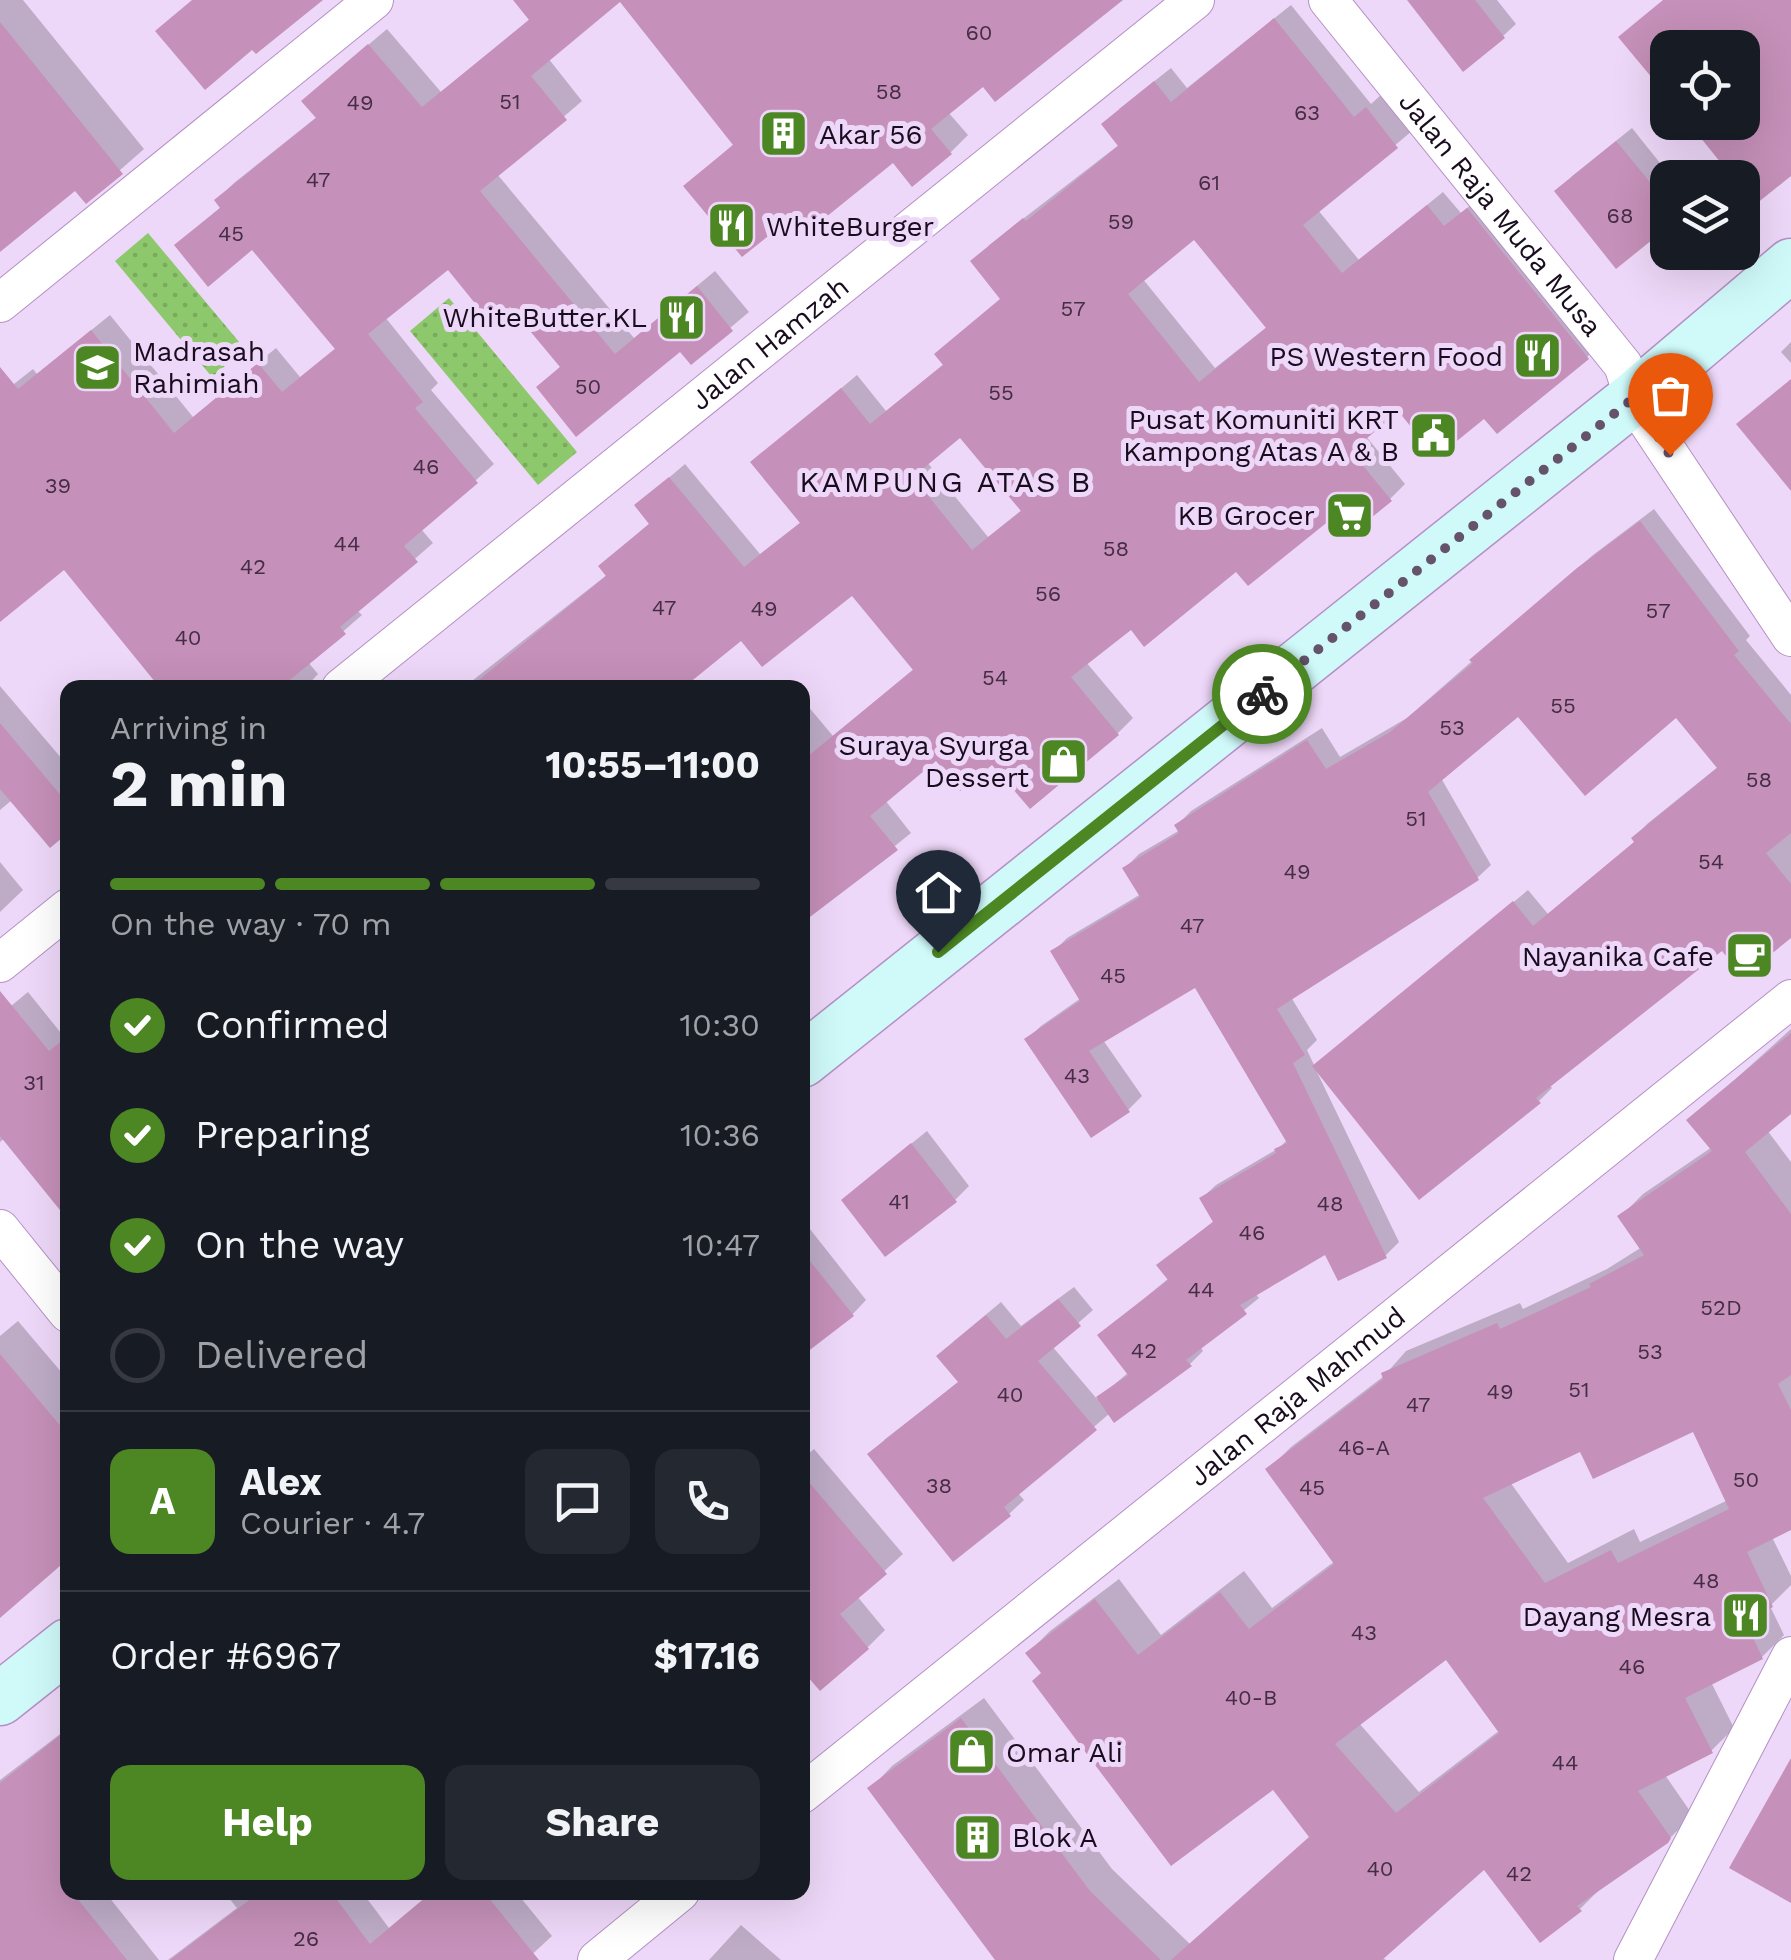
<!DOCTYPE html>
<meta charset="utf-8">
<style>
:root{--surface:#171b24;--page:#242831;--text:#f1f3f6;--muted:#9ea1a6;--line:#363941;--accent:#4c8723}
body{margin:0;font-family:"Work Sans",sans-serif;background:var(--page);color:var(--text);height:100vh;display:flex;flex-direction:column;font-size:38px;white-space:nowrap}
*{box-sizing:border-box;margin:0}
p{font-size:32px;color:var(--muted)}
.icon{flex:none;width:55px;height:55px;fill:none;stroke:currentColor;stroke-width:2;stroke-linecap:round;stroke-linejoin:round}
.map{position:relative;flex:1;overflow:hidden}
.sheet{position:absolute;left:60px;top:680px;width:750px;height:1220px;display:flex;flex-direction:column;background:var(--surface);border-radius:20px;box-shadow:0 10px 40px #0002}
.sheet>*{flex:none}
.tools{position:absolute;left:1650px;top:30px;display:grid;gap:20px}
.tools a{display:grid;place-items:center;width:110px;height:110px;border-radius:20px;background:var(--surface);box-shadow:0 10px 40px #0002;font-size:50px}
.pin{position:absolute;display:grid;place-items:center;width:85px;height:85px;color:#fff;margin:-102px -42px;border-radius:50% 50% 50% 0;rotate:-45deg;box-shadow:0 0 10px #0007}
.pin .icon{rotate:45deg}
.courier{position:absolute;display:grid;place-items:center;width:100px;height:100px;margin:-50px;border:8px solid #4c8723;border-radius:50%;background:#fff;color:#222;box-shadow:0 2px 12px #0007}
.overview em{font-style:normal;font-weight:700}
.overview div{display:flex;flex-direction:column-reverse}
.overview{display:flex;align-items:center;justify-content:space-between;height:170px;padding:0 50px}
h1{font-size:65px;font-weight:700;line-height:75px}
.bar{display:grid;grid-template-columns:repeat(4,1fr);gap:15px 10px;align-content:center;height:120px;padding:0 50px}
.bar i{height:12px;border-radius:8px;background:var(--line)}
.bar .selected{background:var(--accent)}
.bar p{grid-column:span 4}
.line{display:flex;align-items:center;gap:25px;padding:0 50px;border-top:2px solid var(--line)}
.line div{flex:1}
.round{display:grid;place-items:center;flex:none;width:105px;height:105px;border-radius:20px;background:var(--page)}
ol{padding:0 50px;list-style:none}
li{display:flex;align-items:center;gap:30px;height:110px}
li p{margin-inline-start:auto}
li .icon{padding:10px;border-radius:50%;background:var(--accent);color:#fff;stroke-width:4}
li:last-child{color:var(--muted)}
li i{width:55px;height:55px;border:5px solid var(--line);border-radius:50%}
.action{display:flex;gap:20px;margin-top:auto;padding:20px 50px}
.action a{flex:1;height:115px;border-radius:20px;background:var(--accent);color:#fff;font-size:40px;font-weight:700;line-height:115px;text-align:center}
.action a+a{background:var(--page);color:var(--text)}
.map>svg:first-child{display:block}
.grass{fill:url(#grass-dots)}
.shadow{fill:#0003;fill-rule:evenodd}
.building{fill:#c590b9;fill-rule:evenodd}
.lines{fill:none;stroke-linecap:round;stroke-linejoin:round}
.street-casing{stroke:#b490c4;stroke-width:40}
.secondary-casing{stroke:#b490c4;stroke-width:55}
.street{stroke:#fff;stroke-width:38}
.secondary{stroke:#d0fafa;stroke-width:52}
.done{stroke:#64536b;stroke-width:10;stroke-dasharray:0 18}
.route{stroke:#4c8723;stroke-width:12}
.labels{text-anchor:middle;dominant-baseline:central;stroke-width:10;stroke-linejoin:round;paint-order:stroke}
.number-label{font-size:22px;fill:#452d46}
.poi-label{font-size:28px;fill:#1a0c1f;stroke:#eed8f9;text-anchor:end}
.street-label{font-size:28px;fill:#1a0c1f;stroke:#eed8f9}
.neighbourhood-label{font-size:30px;letter-spacing:2.5px;fill:#1a0c1f;stroke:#eed8f9}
</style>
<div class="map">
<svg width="1791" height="1960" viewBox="0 0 1791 1960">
<defs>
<pattern id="grass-dots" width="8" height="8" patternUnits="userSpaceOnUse" patternTransform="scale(2.5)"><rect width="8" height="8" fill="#8dc86c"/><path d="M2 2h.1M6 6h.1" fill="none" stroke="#79ab5d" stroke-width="1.8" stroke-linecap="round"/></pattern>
</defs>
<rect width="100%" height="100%" fill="#eed8f9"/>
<g class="grass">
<path d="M148 233 245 349 212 377 115 261Z"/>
<path d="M449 298 577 452 538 485 410 331Z"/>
</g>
<g class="shadow">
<path d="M0 0H23L144 149 86 200 76 187 0 249Z"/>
<path d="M522 0H618L548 58 582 101 497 174 634 338 715 271 749 312 691 361 681 348 539 387 562 365 511 303 448 266 385 317 438 383 431 390 494 464 421 529 433 543 357 610 362 615 308 662 318 674 305 688H164L64 567 0 619V395L33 369 37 374 110 315 193 417 276 348 300 377 337 347 253 246 177 245 222 206 217 200 234 183 318 116 322 84 387 29 441 92 531 18Z"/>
<path d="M621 0H1120L983 83 948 112 968 135 951 152 893 160 792 214 686 186 735 143Z"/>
<path d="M1410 0H1497L1516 24 1503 36Z"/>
<path d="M1291 5 1371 104 1382 94 1412 131 1318 210 1359 260 1443 192 1461 213 1483 195 1602 342 1587 357 1497 430 1485 415 1399 408 1365 435 1405 484 1390 499 1330 517 1131 626 1086 662 1133 718 1118 733 1030 806 993 761 936 757 885 800 911 833 802 921V699L833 736 915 668 852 593 741 637 670 688H463L608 574 601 566 651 522 637 505 685 464 760 554 801 522 753 462 857 375 886 411 945 363 1002 297 988 246 1120 144 1119 109 1171 68 1187 88ZM1195 236 1268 326 1215 368 1142 278ZM961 435 1023 509 988 537 927 462Z"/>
<path d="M1632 128 1672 178H1668V224L1571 177Z"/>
<path d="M1791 342V363L1781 352Z"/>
<path d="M1654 509 1750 636 1746 640 1791 695V935L1723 947 1549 1084 1552 1088 1539 1101 1317 1072 1399 1242 1385 1256 1326 1251 1255 1293 1259 1298 1200 1346 1203 1351 1190 1364 1110 1413 1018 1493 1024 1500 1009 1514 953 1559 884 1440 960 1381 953 1342 1001 1302 1021 1326 1074 1287 1093 1310 1052 1346 1097 1399 1129 1372 1100 1335 1169 1278 1159 1265 1215 1220 1202 1198 1216 1185 1279 1148 1288 1139 1196 985 1103 1040 1142 1096 1128 1110 1027 1039 1041 1026 1081 998 1053 952 1067 938 1141 894 1125 868 1139 854 1180 830 1177 825 1191 811 1322 728 1340 757 1407 718 1593 555ZM1519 714H1676L1719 766 1647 824 1634 838 1636 841 1548 914 1528 890 1315 1067 1307 1050 1317 1040 1291 997 1477 878 1491 865 1441 778Z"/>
<path d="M0 686 68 766V830L12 800 0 810Z"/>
<path d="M0 862 23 890 0 912Z"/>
<path d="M28 992 65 1038 68 1036V1216L5 1138 0 1142V1015Z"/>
<path d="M1791 1029V1110L1767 1130 1791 1162V1527L1772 1537 1791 1576V1585L1770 1606 1784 1635 1762 1657 1711 1682 1734 1728 1711 1751 1665 1775 1692 1814 1690 1818 1667 1841 1602 1887 1580 1909 1484 1867 1382 1957 1386 1960H1021L870 1789 892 1766 984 1698 1112 1869 1190 1944 1312 1836 1274 1786 1044 1673 1028 1653 1050 1631 1119 1579 1161 1635 1244 1571 1272 1608 1335 1561 1268 1470 1291 1447 1384 1376 1406 1351 1520 1303 1523 1309 1607 1269 1642 1247 1621 1216 1643 1194 1712 1147 1690 1120ZM1694 1429 1728 1500 1640 1542 1634 1529 1568 1563 1510 1482 1581 1448ZM1447 1656 1500 1730 1419 1792 1359 1723Z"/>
<path d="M927 1131 969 1186 955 1200 859 1186Z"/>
<path d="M802 1219 866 1300 852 1315 802 1335Z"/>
<path d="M18 1321 68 1380V1558L0 1615V1336Z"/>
<path d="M814 1449 903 1554 857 1596 885 1630 867 1648 802 1672V1459Z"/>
<path d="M68 1728V1892H105L159 1960H0V1780Z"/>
<path d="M224 1892H362L389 1928 432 1892H516L552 1936 526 1960H168L237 1908Z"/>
<path d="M741 1925 781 1960H709Z"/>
</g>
<g class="building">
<path d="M192 0H323L256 54 252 50 205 90 155 31Z"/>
<path d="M513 0H1123L995 102 983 87 931 129 952 154 912 187 893 163 805 234 792 217 742 257 683 186 733 145 620 2 531 76 567 120 480 191 615 354 697 286 733 331 691 365 680 352 576 437 536 387 560 367 510 307 491 323 448 270 368 334 423 402 415 408 478 483 404 546 418 562 340 627 346 634 280 688H160L64 570 0 622V367L18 389 91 330 174 433 258 363 282 392 335 349 252 250 208 287 174 245 220 208 214 200 316 118 301 101 368 44 422 107 529 20Z"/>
<path d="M1407 0H1475L1505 38 1463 72Z"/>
<path d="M1663 0H1791V176L1756 204 1742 189V178H1733L1688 122H1742V48H1668V97L1618 37Z"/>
<path d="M1274 18 1354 117 1366 107 1398 148 1303 225 1342 273 1427 205 1444 226 1467 208 1589 359 1497 434 1484 419 1436 458 1399 412 1351 451 1392 501 1345 539 1330 520 1248 586 1236 572 1144 647 1131 630 1071 677 1119 735 1030 809 992 765 960 791 936 761 870 816 898 850 802 923V761L913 670 852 596 762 667 741 641 683 688H469L606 576 598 566 649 524 634 505 669 477 744 567 800 523 750 462 841 388 870 424 943 365 934 354 1000 299 970 261 1023 218 1026 221 1118 146 1101 124 1154 81 1171 102ZM1194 240 1266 328 1199 382 1128 294ZM960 438 1021 511 972 550 913 477Z"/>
<path d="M0 22 123 174 86 204 75 191 0 252Z"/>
<path d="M1616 141 1668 204V227L1616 269 1554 191Z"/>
<path d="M1791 379V491L1736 424Z"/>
<path d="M1640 521 1739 651 1734 655 1791 724V833L1766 853 1791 884V938L1743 977 1722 951 1536 1098 1541 1103 1419 1200 1312 1066 1513 901 1533 926 1634 842 1631 838 1717 768 1676 718 1585 796 1518 717 1428 792 1479 880 1277 1009 1305 1055 1293 1063 1387 1258 1338 1281 1325 1255 1240 1305 1247 1314 1186 1360 1192 1366 1114 1423 1096 1397 1128 1375 1097 1335 1168 1280 1156 1265 1213 1222 1199 1198 1276 1153 1274 1149 1287 1143 1195 988 1089 1051 1130 1112 1091 1138 1024 1039 1080 1001 1050 951 1140 897 1122 868 1179 833 1174 825 1307 740 1326 769 1390 732 1473 663 1469 660 1577 568Z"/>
<path d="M0 723 68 804V833L50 848 0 789Z"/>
<path d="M0 991 49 1051 68 1036V1220L0 1136Z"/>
<path d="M1791 1033V1114L1745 1152 1791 1214V1375L1778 1384 1791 1410V1530L1747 1552 1773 1607 1745 1621 1763 1659 1685 1698 1713 1753 1638 1791 1671 1838 1668 1843 1577 1906 1582 1911 1540 1943 1484 1870 1382 1960H1171L1309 1837 1273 1790 1171 1866 1032 1681 1041 1673 1025 1653 1095 1599 1138 1655 1220 1592 1249 1629 1334 1564 1265 1469 1383 1379 1381 1373 1497 1323 1500 1329 1591 1287 1589 1284 1644 1255 1617 1216 1712 1151 1686 1120ZM1693 1432 1729 1509 1618 1563 1611 1550 1545 1583 1483 1498 1580 1452 1593 1479ZM1446 1660 1499 1733 1396 1813 1335 1744Z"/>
<path d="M911 1143 957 1202 885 1257 841 1200Z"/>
<path d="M802 1251 854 1316 802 1356Z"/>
<path d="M1058 1299 1081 1326 1038 1361 1097 1430 1004 1507 1011 1516 953 1562 867 1454 958 1382 936 1356 986 1315 1006 1339Z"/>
<path d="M0 1354 68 1435V1559L0 1618Z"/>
<path d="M802 1474 887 1574 840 1614 869 1649 820 1691 802 1670Z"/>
<path d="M961 1718 1090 1891 1161 1960H995L867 1788Z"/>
<path d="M68 1729V1892H72L127 1960H0V1783Z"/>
<path d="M1791 1758V1903L1729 1868Z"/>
<path d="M260 1892H331L370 1944 432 1892H484L539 1960H170Z"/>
</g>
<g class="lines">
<defs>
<g id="street">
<path id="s1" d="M1328 0 1623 365 1634 398 1649 424 1791 637"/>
<path d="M0 303 374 0"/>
<path id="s2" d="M341 688 1195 0"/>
<path d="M0 963 68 908"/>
<path d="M0 1229 68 1313"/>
<path id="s3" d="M802 1794 1791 999"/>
<path d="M597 1960 680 1892"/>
<path d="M1633 1960 1791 1656"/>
</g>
<g id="secondary">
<path d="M802 1061 1634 398 1791 265"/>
<path d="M0 1699 68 1645"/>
</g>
</defs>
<use href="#street" class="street-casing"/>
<use href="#secondary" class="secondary-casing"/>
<use href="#street" class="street"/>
<use href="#secondary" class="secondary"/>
</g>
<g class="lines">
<path class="done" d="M1262 694 1634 398 1670 455"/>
<path class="route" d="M938 952 1262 694"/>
</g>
<defs>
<symbol id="building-square" viewBox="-11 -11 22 22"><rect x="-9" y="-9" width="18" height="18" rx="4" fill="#4c8723" stroke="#eed8f9"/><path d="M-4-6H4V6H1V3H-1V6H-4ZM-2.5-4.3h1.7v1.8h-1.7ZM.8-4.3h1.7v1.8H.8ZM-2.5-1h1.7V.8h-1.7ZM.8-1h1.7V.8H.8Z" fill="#fff"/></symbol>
<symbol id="restaurant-square" viewBox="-11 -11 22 22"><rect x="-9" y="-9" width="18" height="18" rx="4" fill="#4c8723" stroke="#eed8f9"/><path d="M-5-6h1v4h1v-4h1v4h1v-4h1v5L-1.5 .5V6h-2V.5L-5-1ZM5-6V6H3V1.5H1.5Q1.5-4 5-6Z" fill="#fff"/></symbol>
<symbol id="school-square" viewBox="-11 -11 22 22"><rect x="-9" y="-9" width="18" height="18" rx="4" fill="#4c8723" stroke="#eed8f9"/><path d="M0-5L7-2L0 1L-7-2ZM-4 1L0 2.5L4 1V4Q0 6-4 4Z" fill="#fff"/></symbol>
<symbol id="civic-square" viewBox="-11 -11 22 22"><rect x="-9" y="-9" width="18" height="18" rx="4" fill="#4c8723" stroke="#eed8f9"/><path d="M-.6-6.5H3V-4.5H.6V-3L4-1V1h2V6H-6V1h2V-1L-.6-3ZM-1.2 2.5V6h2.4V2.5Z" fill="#fff"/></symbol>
<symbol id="supermarket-square" viewBox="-11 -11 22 22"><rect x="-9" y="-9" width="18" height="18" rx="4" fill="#4c8723" stroke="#eed8f9"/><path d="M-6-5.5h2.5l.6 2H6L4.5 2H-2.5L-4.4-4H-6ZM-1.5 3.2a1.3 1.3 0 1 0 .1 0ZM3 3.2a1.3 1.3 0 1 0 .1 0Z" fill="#fff"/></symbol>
<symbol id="shop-square" viewBox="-11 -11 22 22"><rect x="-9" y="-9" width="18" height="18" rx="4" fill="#4c8723" stroke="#eed8f9"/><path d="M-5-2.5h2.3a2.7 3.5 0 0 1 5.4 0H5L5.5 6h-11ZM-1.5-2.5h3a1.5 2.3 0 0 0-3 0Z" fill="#fff"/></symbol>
<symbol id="cafe-square" viewBox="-11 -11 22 22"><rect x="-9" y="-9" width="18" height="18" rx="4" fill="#4c8723" stroke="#eed8f9"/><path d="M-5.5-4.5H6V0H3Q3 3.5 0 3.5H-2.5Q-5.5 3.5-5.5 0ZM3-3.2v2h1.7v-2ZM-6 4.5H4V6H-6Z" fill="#fff"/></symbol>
</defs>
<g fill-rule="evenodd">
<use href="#building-square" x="756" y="106" width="55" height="55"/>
<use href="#restaurant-square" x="704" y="198" width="55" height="55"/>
<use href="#restaurant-square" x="654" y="290" width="55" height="55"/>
<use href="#restaurant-square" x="1510" y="328" width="55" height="55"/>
<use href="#school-square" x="70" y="340" width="55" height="55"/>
<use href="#civic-square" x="1406" y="408" width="55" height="55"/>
<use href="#supermarket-square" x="1322" y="488" width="55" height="55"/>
<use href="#shop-square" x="1036" y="734" width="55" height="55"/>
<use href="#cafe-square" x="1722" y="928" width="55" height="55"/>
<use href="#restaurant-square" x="1718" y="1588" width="55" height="55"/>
<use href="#shop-square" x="944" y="1724" width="55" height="55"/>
<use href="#building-square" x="950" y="1810" width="55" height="55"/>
</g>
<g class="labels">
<g class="number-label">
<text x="979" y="32">60</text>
<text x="889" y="91">58</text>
<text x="510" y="101">51</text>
<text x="360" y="102">49</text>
<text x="1307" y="112">63</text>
<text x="318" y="179">47</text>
<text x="1209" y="182">61</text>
<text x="1620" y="215">68</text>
<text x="1121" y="221">59</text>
<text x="231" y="233">45</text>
<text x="1073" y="308">57</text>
<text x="588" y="386">50</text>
<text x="1001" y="392">55</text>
<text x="426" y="466">46</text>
<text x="58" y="485">39</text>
<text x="347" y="543">44</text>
<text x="1116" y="548">58</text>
<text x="253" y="566">42</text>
<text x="1048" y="593">56</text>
<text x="664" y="607">47</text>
<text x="764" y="608">49</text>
<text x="1658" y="610">57</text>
<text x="188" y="637">40</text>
<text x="995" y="677">54</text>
<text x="1563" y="705">55</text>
<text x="1452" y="727">53</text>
<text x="1759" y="779">58</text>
<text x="1416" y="818">51</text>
<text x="1711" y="861">54</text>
<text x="1297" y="871">49</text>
<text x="1192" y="925">47</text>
<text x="1113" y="975">45</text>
<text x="1077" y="1075">43</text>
<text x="34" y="1082">31</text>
<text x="899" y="1201">41</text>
<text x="1330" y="1203">48</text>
<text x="1252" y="1232">46</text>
<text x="1201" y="1289">44</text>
<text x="1721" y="1307">52D</text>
<text x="1144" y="1350">42</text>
<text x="1650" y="1351">53</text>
<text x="1579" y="1389">51</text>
<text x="1500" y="1391">49</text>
<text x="1010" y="1394">40</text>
<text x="1418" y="1404">47</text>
<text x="1364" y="1447">46-A</text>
<text x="1746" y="1479">50</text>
<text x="939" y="1485">38</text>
<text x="1312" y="1487">45</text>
<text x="1706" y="1580">48</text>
<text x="1364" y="1632">43</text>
<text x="1632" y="1666">46</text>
<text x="1251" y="1697">40-B</text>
<text x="1565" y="1762">44</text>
<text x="1380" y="1868">40</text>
<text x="1519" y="1873">42</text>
<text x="306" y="1938">26</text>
</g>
<g class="poi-label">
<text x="819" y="134" text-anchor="start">Akar 56</text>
<text x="766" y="226" text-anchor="start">WhiteBurger</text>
<text x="647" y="317">WhiteButter.KL</text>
<text x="133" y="351" text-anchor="start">Madrasah<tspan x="133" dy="32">Rahimiah</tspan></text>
<text x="1503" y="356">PS Western Food</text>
<text x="1399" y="419">Pusat Komuniti KRT<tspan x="1399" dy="32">Kampong Atas A &amp; B</tspan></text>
<text x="1315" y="515">KB Grocer</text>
<text x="1029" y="745">Suraya Syurga<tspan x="1029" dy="32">Dessert</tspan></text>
<text x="1714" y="956">Nayanika Cafe</text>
<text x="1711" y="1616">Dayang Mesra</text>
<text x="1006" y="1752" text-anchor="start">Omar Ali</text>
<text x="1012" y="1837" text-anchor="start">Blok A</text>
</g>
<g class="street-label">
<text stroke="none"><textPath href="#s1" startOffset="275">Jalan Raja Muda Musa</textPath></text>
<text stroke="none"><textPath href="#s2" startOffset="550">Jalan Hamzah</textPath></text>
<text stroke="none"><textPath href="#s3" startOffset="635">Jalan Raja Mahmud</textPath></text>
</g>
<g class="neighbourhood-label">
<text x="946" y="481">KAMPUNG ATAS B</text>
</g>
</g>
</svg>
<div class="tools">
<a><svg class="icon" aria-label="locate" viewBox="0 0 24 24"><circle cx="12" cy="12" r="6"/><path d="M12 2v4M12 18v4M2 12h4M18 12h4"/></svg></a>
<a><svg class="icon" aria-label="layers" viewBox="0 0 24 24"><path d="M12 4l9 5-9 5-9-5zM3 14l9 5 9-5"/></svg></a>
</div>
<div class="pin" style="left:1670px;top:455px;background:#ea580c"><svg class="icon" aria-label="bag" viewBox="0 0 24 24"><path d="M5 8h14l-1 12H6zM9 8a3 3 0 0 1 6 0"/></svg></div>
<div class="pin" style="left:938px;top:952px;background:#1f2937"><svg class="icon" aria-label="home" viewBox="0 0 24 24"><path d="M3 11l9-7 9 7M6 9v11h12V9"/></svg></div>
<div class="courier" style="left:1262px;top:694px"><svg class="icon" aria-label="bike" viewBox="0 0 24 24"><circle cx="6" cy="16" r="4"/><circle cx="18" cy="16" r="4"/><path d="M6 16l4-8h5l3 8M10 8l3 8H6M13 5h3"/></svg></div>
<section class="sheet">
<div class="overview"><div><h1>2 min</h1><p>Arriving in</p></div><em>10:55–11:00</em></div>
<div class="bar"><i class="selected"></i><i class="selected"></i><i class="selected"></i><i></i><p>On the way · 70 m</p></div>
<ol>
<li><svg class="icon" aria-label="check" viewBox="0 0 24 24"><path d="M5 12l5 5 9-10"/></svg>Confirmed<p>10:30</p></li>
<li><svg class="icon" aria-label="check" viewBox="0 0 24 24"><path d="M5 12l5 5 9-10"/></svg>Preparing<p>10:36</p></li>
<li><svg class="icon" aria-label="check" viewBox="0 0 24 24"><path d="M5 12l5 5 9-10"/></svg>On the way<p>10:47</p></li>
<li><i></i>Delivered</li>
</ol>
<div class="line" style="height:180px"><b class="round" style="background:var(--accent);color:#fff">A</b><div><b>Alex</b><p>Courier · 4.7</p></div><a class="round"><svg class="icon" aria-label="chat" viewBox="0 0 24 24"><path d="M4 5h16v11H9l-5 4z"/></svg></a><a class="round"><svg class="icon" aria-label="phone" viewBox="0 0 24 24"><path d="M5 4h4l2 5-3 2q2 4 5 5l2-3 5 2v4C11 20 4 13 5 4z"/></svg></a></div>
<div class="line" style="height:130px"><div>Order #6967</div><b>$17.16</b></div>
<div class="action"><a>Help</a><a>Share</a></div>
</section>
</div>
